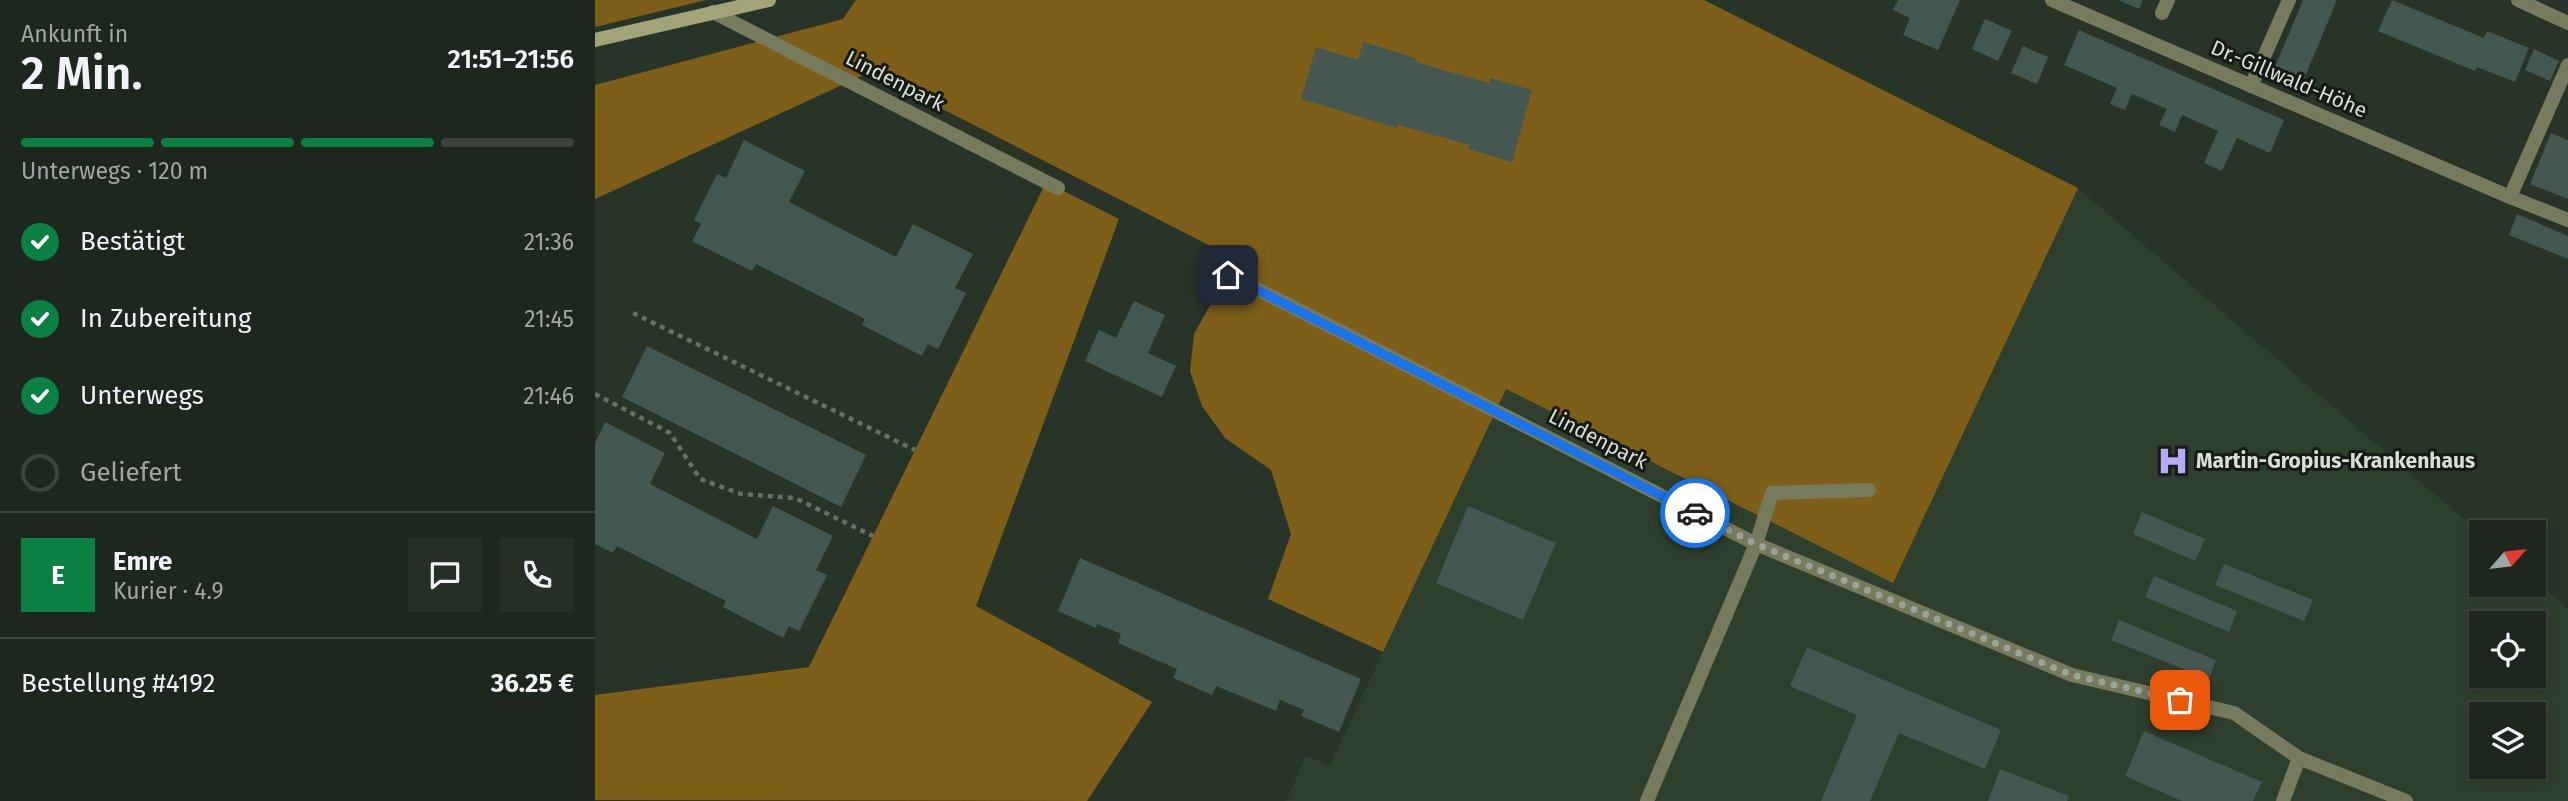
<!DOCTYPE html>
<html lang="de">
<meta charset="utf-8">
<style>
:root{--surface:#1e271d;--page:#262f26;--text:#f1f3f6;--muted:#a1a5a4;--line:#3c443b;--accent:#0b8043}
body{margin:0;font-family:"Fira Sans",sans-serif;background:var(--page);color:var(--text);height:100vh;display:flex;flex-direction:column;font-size:26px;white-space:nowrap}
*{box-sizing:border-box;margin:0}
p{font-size:23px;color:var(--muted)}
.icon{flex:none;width:38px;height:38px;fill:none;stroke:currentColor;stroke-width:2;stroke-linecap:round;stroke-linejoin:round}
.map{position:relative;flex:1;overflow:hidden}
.side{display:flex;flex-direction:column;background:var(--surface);width:595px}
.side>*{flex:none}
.needle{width:46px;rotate:62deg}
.controls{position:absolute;left:1874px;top:520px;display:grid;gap:14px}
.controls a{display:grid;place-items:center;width:77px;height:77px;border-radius:0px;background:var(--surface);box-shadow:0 4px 10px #0003,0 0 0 2px var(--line);font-size:35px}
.pin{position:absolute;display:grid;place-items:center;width:60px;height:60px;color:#fff;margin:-30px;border-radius:14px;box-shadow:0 4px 10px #0006}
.courier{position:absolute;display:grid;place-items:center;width:70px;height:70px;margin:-35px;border:5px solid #1a73e8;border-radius:50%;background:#fff;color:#222;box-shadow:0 2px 9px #0007}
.summary em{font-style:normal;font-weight:600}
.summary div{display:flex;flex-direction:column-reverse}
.summary{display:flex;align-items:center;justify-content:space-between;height:119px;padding:0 21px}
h1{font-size:46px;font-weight:600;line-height:52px}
.bar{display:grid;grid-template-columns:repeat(4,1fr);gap:10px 7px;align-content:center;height:84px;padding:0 21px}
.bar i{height:9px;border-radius:5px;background:var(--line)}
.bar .current{background:var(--accent)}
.bar p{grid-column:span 4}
.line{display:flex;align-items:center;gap:18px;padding:0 21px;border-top:2px solid var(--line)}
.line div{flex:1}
.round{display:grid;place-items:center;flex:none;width:74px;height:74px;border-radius:0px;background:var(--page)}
ol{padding:0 21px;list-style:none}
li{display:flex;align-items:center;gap:21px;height:77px}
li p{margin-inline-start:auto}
li .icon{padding:7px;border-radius:50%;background:var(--accent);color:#fff;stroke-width:4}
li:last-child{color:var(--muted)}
li i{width:38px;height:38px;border:4px solid var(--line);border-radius:50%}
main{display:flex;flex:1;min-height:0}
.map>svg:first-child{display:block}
.built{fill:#2f3f2d;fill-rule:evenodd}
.forest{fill:#7e5f19}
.building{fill:#445751}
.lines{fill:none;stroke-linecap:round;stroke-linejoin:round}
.path{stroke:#667065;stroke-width:4.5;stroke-dasharray:5 5;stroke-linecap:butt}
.service{stroke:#777b5e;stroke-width:14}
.minor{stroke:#777b5e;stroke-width:14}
.secondary{stroke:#a0a477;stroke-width:14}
.done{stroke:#9aa399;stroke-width:7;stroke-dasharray:0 12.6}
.route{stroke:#1a73e8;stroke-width:9}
.labels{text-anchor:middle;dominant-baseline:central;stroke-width:6;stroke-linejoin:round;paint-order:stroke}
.street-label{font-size:21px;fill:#d8dfd7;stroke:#151a14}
.poi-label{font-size:21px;font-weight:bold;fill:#d8dfd7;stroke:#151a14;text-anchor:start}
</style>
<main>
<section class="side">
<div class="summary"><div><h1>2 Min.</h1><p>Ankunft in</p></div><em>21:51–21:56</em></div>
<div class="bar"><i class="current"></i><i class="current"></i><i class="current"></i><i></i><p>Unterwegs · 120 m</p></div>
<ol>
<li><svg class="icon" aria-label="check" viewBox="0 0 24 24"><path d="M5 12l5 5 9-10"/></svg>Bestätigt<p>21:36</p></li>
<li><svg class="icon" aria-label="check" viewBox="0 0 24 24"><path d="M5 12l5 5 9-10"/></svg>In Zubereitung<p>21:45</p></li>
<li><svg class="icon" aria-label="check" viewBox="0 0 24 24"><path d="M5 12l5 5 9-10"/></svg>Unterwegs<p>21:46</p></li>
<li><i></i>Geliefert</li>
</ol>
<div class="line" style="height:126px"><b class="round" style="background:var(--accent);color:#fff">E</b><div><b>Emre</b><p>Kurier · 4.9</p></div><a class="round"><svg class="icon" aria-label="chat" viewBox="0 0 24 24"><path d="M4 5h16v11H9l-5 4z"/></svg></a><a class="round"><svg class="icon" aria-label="phone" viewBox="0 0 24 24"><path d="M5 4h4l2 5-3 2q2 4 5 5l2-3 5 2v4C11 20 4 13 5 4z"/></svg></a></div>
<div class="line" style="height:91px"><div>Bestellung #4192</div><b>36.25 €</b></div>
</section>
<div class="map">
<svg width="1973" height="801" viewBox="0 0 1973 801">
<rect width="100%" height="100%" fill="#283427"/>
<path class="built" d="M1483 188 1886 534V584H1939V579L1973 609V801H691L711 756 735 765 911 389 1298 582ZM1886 623H1939V676H1886ZM1886 714H1939V766H1886Z"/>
<g class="forest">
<path d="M0 0H111L0 27Z"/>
<path d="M261 0H1109L1483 188 1298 583 911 389 788 652 673 599 696 534 676 470 630 438 607 406 595 371 599 334 641 259 275 72 0 199V85L248 19Z"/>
<path d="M451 182 524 219 381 606 557 702 492 801 0 800V695L214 667Z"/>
</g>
<g class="building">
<path d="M1303 0H1365L1343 50 1308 35 1315 18 1298 10Z"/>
<path d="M1523 0H1548L1544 9Z"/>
<path d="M1708 0H1742L1709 79 1680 67Z"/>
<path d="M1797 0 1889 38 1892 31 1934 48 1920 82 1882 67 1880 71 1783 31Z"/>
<path d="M1390 19 1417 31 1403 61 1377 49Z"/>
<path d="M1484 30 1689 120 1675 153 1642 138 1627 171 1609 163 1623 131 1587 115 1580 132 1564 125 1572 109 1537 94 1530 110 1515 104 1522 88 1469 65Z"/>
<path d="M768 42 821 58 820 62 894 83 896 78 937 90 917 162 873 149 875 145 803 125 802 128 706 99 721 47 763 60Z"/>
<path d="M1428 46 1453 57 1442 84 1416 73Z"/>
<path d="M1939 49 1964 61 1955 81 1930 70Z"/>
<path d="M1956 133 1973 140V199L1935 184Z"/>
<path d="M149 140 210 171 194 202 301 257 318 224 378 254 360 288 371 293 343 349 333 344 327 356 267 325 270 319 161 264 157 271 97 241 106 224 99 220 122 174 131 178Z"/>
<path d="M1922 214 1973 236V259L1914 235Z"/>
<path d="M539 301 570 315 553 353 581 366 567 397 490 361 504 330 521 338Z"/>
<path d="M52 346 271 455 246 507 27 397Z"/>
<path d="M10 422 70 453 55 484 162 539 178 506 238 536 221 570 232 575 204 631 194 626 188 638 128 607 131 601 22 546 18 553 0 544V443Z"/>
<path d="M873 506 961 543 928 620 841 583Z"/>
<path d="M1547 512 1610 539 1600 561 1538 534Z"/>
<path d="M485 558 766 679 744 732 706 716 709 710 685 700 681 711 621 686 617 695 578 678 582 669 523 643 526 634 502 624 501 628 463 611Z"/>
<path d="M1629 564 1718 600 1709 621 1620 585Z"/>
<path d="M1559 576 1642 611 1634 632 1550 597Z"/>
<path d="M1524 620 1621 660 1614 679 1516 640Z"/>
<path d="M1212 647 1406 730 1390 769 1304 733 1275 801H1226L1262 715 1195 686Z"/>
<path d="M1549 731 1667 782 1658 801H1587L1530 776Z"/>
<path d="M1405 769 1474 796 1472 801H1393Z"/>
</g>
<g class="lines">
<g class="path">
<path d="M38 313 320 450"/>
<path d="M0 394 75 433 105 479 146 494 200 498 278 536"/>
</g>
<g class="service">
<path d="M118 12 463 188"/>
<path d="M1567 13 1573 0"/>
<path d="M1656 86 1694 0"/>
<path d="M1915 197 1973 220"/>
<path d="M633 274 1161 544 1477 675 1639 713 1704 758 1811 801"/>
<path d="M1052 801 1161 544 1177 493 1274 490"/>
<path d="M1688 801 1704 758"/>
</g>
<g class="minor">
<path d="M1457 0 1915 197 1973 65"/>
<path d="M1923 0 1973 23"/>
</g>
<path class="secondary" d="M0 40 174 0"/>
</g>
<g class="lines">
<path class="done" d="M1100 513 1161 544 1477 675 1585 700"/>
<path class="route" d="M633 275 1100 513"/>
</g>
<defs>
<symbol id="hospital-bare" viewBox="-9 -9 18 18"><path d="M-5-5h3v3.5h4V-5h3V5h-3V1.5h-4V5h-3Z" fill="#b6abf8" stroke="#151a14" stroke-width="2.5" paint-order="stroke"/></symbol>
</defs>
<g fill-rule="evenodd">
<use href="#hospital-bare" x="1556" y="439" width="44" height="44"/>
</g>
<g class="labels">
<g class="street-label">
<text transform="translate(1694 79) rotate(23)">Dr.-Gillwald-Höhe</text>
<text transform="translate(300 81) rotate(27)">Lindenpark</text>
<text transform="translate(1003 439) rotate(27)">Lindenpark</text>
</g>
<g class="poi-label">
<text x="1601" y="461">Martin-Gropius-Krankenhaus</text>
</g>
</g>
</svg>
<div class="controls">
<a><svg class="needle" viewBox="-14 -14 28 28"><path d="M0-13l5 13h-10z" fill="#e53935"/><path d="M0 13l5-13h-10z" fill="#a1a5a4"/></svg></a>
<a><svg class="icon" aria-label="locate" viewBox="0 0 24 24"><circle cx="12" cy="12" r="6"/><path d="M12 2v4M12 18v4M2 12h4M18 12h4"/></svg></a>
<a><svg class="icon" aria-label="layers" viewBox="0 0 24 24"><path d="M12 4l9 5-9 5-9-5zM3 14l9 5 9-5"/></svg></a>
</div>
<div class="pin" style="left:1585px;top:700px;background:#ea580c"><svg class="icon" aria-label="bag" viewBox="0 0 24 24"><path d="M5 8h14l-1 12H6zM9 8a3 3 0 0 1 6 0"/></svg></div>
<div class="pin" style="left:633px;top:275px;background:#1f2937"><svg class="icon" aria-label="home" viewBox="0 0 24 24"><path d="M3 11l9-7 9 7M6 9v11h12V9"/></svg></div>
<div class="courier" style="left:1100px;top:513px"><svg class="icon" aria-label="car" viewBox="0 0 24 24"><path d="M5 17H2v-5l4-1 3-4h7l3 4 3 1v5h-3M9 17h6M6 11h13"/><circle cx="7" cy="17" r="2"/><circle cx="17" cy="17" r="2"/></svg></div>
</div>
</main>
